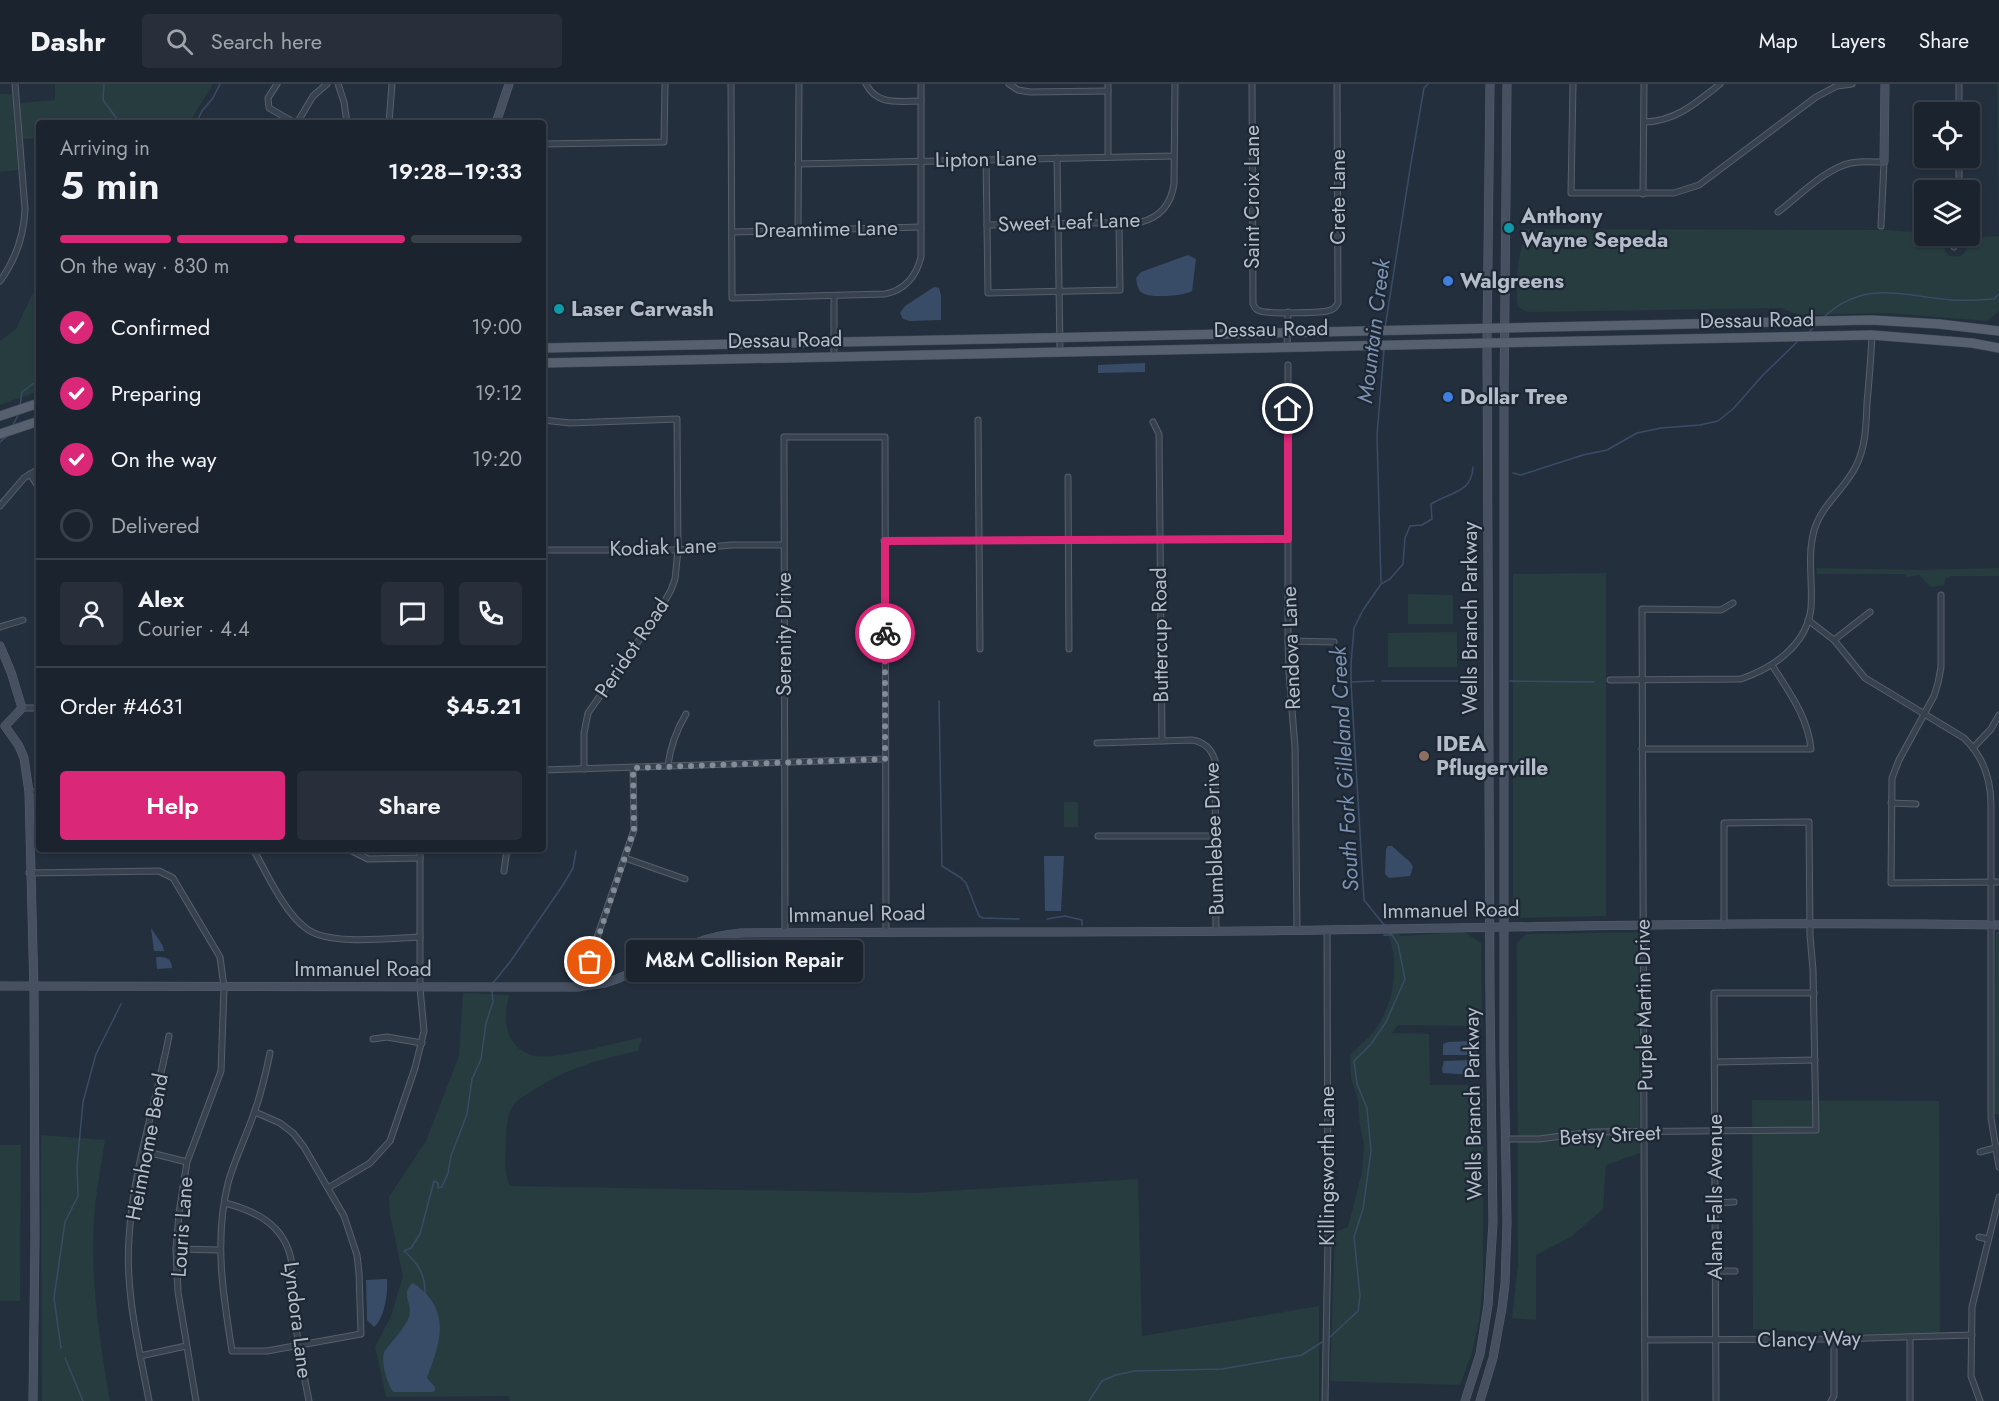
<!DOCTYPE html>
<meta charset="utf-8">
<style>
:root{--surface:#1b232e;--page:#282f3a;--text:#f1f3f6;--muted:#a0a4aa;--line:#39404a;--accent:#db2777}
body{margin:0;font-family:Jost,sans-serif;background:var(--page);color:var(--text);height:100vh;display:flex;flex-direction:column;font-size:22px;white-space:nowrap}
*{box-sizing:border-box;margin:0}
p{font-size:20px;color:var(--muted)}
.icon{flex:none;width:33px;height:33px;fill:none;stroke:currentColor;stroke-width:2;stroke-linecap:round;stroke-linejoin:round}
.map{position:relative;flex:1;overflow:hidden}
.side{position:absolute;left:36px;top:36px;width:510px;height:732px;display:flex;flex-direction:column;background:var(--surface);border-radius:6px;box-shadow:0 2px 4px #0004,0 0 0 2px var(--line)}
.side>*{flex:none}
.tools{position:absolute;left:1914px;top:18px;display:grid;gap:12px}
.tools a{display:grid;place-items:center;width:66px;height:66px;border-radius:6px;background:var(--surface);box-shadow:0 2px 4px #0004,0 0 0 2px var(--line);font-size:30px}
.pin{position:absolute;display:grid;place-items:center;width:51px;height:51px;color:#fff;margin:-26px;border:3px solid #fff;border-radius:50%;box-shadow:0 2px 6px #0007}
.courier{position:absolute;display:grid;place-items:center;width:60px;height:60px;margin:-30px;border:4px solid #db2777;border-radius:50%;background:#fff;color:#222;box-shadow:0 2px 8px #0007}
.bubble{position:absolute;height:42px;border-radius:6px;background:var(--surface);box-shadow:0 2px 4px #0004,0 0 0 2px var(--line);font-size:20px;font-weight:600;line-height:42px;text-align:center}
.headline em{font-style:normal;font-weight:600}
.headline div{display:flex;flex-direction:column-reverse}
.headline{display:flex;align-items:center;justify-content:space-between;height:102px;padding:0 24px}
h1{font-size:39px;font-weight:600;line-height:45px}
.bar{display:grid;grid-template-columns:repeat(4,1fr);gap:9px 6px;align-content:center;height:72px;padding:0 24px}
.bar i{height:8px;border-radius:4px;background:var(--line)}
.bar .selected{background:var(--accent)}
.bar p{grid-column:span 4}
.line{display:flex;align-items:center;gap:15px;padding:0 24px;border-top:2px solid var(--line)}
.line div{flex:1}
.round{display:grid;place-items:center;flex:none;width:63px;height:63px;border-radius:6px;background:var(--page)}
ol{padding:0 24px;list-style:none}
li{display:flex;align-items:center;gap:18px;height:66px}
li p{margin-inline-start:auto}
li .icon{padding:6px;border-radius:50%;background:var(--accent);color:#fff;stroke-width:4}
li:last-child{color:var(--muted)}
li i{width:33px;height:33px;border:3px solid var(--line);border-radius:50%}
.button{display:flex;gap:12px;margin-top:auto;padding:12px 24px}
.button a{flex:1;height:69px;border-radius:6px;background:var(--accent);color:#fff;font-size:24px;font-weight:600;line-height:69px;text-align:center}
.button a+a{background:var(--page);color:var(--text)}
header{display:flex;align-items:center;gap:36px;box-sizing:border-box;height:84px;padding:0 30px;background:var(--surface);border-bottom:2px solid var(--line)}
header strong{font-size:28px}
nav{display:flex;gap:33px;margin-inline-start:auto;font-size:21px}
.search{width:420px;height:54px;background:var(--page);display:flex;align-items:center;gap:15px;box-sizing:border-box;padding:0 21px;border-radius:6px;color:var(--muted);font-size:22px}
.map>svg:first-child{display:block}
.green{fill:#263c3f}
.water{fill:#394c67}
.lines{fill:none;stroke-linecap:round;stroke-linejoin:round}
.stream{stroke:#394c67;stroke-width:1.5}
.street-casing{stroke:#565f6c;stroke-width:7}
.secondary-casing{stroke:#565f6c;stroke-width:9}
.primary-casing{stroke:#414a57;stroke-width:10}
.street{stroke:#38414e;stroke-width:5}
.secondary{stroke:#465061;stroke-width:8}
.primary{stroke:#56606e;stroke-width:9}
.done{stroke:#828b98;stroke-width:6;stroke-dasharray:0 10.8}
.route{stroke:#db2777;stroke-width:8}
.culture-dot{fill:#0f9aa8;stroke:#1d2633;stroke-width:2}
.shop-dot{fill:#3f7fe0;stroke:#1d2633;stroke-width:2}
.education-dot{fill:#8d6e63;stroke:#1d2633;stroke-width:2}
.labels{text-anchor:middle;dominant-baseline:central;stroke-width:4.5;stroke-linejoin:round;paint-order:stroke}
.street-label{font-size:21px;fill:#b4bcc9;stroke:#1d2633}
.poi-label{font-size:21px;font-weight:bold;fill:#b4bcc9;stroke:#1d2633;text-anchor:start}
.water-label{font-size:22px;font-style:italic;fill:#7c92b1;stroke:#1d2633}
</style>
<header>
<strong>Dashr</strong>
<div class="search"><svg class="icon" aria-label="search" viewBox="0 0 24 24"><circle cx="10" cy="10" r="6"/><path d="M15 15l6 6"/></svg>Search here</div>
<nav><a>Map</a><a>Layers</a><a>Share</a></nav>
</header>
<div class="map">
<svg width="1999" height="1317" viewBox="0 0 1999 1317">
<rect width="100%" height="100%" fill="#242f3e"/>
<g class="green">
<path d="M55 0H213L189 39H39V54L23 55 20 19 55 16Z"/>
<path d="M1997 0H1999V148Z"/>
<path d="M0 10H12L18 86 0 88Z"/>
<path d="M1521 145 1887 146 1924 149V152H1952L1945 158V167L1948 171C1961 177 1973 166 1963 154L1999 152V227L1987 237 1887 229 1799 231 1781 224 1528 228 1518 223C1515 206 1516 167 1527 154Z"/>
<path d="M39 196V307L0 321V257L16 245Z"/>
<path d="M1816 484 1922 486 1999 484V492H1951L1945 495 1944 501 1931 503 1919 491 1907 493 1906 490H1817Z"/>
<path d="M1606 489V832L1513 834V490Z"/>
<path d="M1408 510 1453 511V540H1408Z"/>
<path d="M1457 548V583H1388V549Z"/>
<rect x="1064" y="718" width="14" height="25"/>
<path d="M1387 848H1398L1400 852 1464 848 1481 859 1482 942 1398 941 1392 949 1429 950 1430 1001H1483V1198L1479 1237 1472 1269 1460 1301 1330 1297 1335 1148 1348 1143 1362 1088 1364 1062 1359 1035 1358 1016 1351 994 1350 971C1359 962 1370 953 1377 943 1395 917 1400 877 1387 848Z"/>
<path d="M1638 848 1640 1069 1606 1081 1603 1125 1571 1153 1536 1171V1236L1512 1234 1518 1180 1517 859 1526 850Z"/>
<path d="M1996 848H1999V1030H1994Z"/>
<path d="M463 909 509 911C502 936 505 965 535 972 555 976 619 958 642 953L638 967C601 975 567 984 535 1005 529 1009 521 1013 516 1018 506 1028 506 1048 506 1062 505 1077 504 1089 510 1102L915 1109 1138 1095 1142 1252 1319 1222V1317H510L509 1312 386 1313 375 1263 391 1232 403 1192 390 1131 389 1113 426 1057 459 972Z"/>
<path d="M1752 1016 1939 1017 1940 1255 1753 1245Z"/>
<path d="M41 1051 105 1056C102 1078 97 1101 95 1124 89 1188 99 1254 110 1317H42Z"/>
<path d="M0 1061H21L20 1217H0Z"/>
</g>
<g class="water">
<path d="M1188 171 1196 175 1192 207C1183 212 1148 215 1141 208 1137 204 1137 199 1136 194L1141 188Z"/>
<path d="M934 203 939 204 941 211V236L910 237 903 235 900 229 905 222Z"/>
<path d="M1145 279V288L1098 289V281Z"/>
<path d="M1388 762H1392L1410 778 1413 783 1410 792 1389 794 1385 790 1386 765Z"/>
<path d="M1044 772H1064L1061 827H1045Z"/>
<path d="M151 844 163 862 164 867H154Z"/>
<path d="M156 873C165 873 171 873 172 884L157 885Z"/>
<path d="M1470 957 1475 958 1478 969 1473 971H1443V960L1448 958Z"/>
<path d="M1471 976 1477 982 1476 988 1473 991 1443 989 1442 985 1444 977Z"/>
<path d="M387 1195C388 1208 385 1234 374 1243L367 1236 366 1196Z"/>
<path d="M413 1199C452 1225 441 1258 427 1294L435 1303V1306L433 1308H393C387 1298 381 1280 384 1268 391 1258 406 1243 409 1233 414 1219 399 1211 413 1199Z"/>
</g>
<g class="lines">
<g class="stream">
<path d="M104 0 103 16 117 35 116 39"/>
<path d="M196 39 202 27 213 14 220 0"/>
<path d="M1824 233C1865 195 1902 212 1952 216 1965 217 1980 216 1994 215L1999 210"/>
<path d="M1385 244 1411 79 1424 4 1428 0"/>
<path d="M1809 248 1816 241"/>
<path d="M20 322 22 308 39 295"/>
<path d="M13 341 19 329"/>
<path d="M0 358 6 353"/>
<path d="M1513 389 1521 391 1583 371 1607 366 1637 349 1661 344 1700 341 1718 337 1733 325 1763 291 1798 257"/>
<path d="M1381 498 1377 351 1384 266"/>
<path d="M1382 597H1462"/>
<path d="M1510 597 1594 598"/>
<path d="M1351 598 1374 597"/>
<path d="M939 617 942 782 961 794 966 799 979 832 983 834 1019 835"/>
<path d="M1047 835 1065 832 1082 836V841"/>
<path d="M1385 842 1364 816 1351 598V579L1354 544 1363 526 1381 500 1390 495 1403 480 1405 454 1410 442 1422 441 1432 435 1431 420C1450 408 1472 409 1473 383"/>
<path d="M1384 851H1392"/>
<path d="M493 899 510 878 563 801 573 784 576 767"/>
<path d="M425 1209C425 1190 418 1179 404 1167L411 1164 420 1150 434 1097 438 1099V1104L442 1103 448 1089 451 1072 467 1030 472 995 481 975 486 939 493 918 492 907"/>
<path d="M1330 1253 1358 1227 1360 1212 1354 1153 1363 1125 1371 1067 1367 1024 1357 1000 1354 977 1371 960 1386 938 1405 895 1398 860 1390 848"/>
<path d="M61 1264 54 1214 65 1138 78 1112 77 1082 83 1018 96 970 121 920"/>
<path d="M65 1274 83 1317"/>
<path d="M1089 1317 1102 1297 1116 1291 1134 1287 1222 1285 1302 1271 1322 1258"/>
</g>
<defs>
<g id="street">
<path d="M277 0 268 14 269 24 295 39"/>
<path d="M338 0 344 18 347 39"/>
<path d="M731 0 732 214 885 210C905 206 916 193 921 173V0"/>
<path d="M866 0C877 22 900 17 921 17"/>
<path d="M1009 0 1018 6 1030 8 1108 7"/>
<path d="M1108 0V73"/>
<path d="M1252 0 1253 220C1256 225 1255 225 1260 227 1268 230 1317 229 1327 227 1333 226 1335 224 1338 219L1337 0"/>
<path d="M1573 0 1571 109H1674L1699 101 1816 13 1837 2 1852 0"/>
<path d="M1959 28V0"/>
<path d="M1645 38C1676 37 1696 19 1720 0"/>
<path d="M297 39 313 12 327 0"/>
<path d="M389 39 392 0"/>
<path d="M543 60 664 58 665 0"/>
<path d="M1057 74 1060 267"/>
<path d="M1959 74V106"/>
<path d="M986 75 988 209 1120 206 1119 139"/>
<path d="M798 80 1174 72"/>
<path d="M1643 110 1644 0"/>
<path d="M1778 128C1798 113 1826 84 1851 79 1862 77 1874 78 1884 78L1881 142"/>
<path d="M987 141 1141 138C1161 133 1171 120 1174 100L1175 0"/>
<path d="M798 146 799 0"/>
<path d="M732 148 921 143"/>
<path d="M1954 163 1957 152"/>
<path d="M0 197C16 175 24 152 25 125L15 0"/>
<path d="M834 212V273"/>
<path d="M1287 263 1288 228"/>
<path d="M1288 281V557L1289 589 1295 663 1297 846"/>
<path d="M543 336 570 339 677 335 678 466 675 495 671 506 658 529 588 629 584 649V685"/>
<path d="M978 336 980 565"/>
<path d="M1153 338 1159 350 1162 657"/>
<path d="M30 390 39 404"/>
<path d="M1068 393 1069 565"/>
<path d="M0 422 24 394 39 385"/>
<path d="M884 457 1288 455"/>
<path d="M543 466H678L731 461H783"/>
<path d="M1941 511V583L1938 599 1934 612 1899 676 1892 694 1891 799 1999 798"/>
<path d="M1808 536 1834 556 1865 594 1964 654C1984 673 1991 695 1991 721V1034L1999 1083"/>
<path d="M0 543 23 536"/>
<path d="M1834 556 1870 528"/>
<path d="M1288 557 1334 558"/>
<path d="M1610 596 1741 595C1773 584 1807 561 1811 524 1813 498 1807 472 1814 447 1821 421 1845 405 1856 382 1866 362 1866 341 1867 319 1869 297 1871 274 1872 251"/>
<path d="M22 624H39"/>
<path d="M1097 659 1192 656C1204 658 1211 664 1215 676L1216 847"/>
<path d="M1973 664 1991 645 1999 631"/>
<path d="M1642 665H1811C1808 633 1789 608 1772 581"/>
<path d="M668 682C670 663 676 647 686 630"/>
<path d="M543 686 885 675"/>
<path d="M29 708H39"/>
<path d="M1891 719 1916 720"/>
<path d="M1098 752H1215"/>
<path d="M253 765C267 789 284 829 307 845 330 862 391 854 420 853"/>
<path d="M348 765 368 775 420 774"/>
<path d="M625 774 685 795"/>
<path d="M504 787 507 765"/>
<path d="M29 789 159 787 173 794 220 873 224 903 221 987 187 1078 179 1129 176 1165 178 1208 196 1317"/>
<path d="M785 849 784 353H885L886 848"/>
<path d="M591 901 590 878 592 868 634 746 633 684"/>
<path d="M373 955 387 953 422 959"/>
<path d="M1715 978 1815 976"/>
<path d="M255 1028 280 1039 293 1049 304 1063 344 1132 357 1171 359 1189 361 1250 267 1267H232C223 1211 214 1156 228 1099 235 1074 247 1051 255 1026 262 1007 266 988 270 969"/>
<path d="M1505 1055H1539L1593 1048 1816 1046 1813 886 1810 851 1809 738 1724 739V841"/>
<path d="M143 1067 187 1078"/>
<path d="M1980 1068 1999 1063"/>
<path d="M328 1104 370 1079 390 1057 415 984 424 947 420 904V765"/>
<path d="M225 1119C256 1127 284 1141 291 1175 295 1191 292 1209 294 1226 297 1256 303 1287 309 1317"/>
<path d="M1715 1119 1734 1118"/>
<path d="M1979 1153 1988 1155"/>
<path d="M176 1165 219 1166"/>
<path d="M1715 1187H1735"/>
<path d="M1645 1256 1834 1255 1972 1251"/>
<path d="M140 1272 186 1262"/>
<path d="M149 1317C139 1263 125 1209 129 1154 133 1085 156 1019 169 952"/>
<path d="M1325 1317 1328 1155 1327 846"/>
<path d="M1645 1317 1642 525 1721 526 1733 519"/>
<path d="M1716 1317 1714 909H1814"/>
<path d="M1831 1317 1834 1312V1255"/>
<path d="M1910 1317V1253"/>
<path d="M1980 1317 1971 1292 1972 1223 1999 1113"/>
</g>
<g id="secondary">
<path d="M496 39 509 0"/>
<path d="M1884 78 1885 0"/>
<path d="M0 562 11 588 22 624 5 642 19 662 24 674 29 708 34 908 35 1153 33 1317"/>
<path d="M0 902 578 903 605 899 617 895C662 876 691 853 741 849 935 847 1129 849 1323 846 1548 843 1774 837 1999 841"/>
<path d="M1465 1317 1480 1270 1488 1221 1493 1138 1490 914 1487 259 1490 0"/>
<path d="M1480 1317 1493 1274 1502 1224 1505 1200 1507 1138 1504 974V314L1507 0"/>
</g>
<g id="primary">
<path d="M543 264C986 254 1429 248 1872 236L1939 240 1999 247"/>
<path d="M543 279 1872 251 1972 259 1999 264"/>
<path d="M0 332 39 319"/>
<path d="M0 350 39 337"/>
</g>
</defs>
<use href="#street" class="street-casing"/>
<use href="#secondary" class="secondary-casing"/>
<use href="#primary" class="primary-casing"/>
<use href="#street" class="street"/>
<use href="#secondary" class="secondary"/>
<use href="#primary" class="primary"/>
</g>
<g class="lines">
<path class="done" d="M590 878 634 746 633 684 885 675V549"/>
<path class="route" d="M885 549V457L1288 455V325"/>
</g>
<g class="culture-dot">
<circle cx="1509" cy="144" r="6"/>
<circle cx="559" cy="225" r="6"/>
</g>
<g class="shop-dot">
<circle cx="1448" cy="197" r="6"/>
<circle cx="1448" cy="313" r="6"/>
</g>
<circle class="education-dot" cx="1424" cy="672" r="6"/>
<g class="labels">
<g class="street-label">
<text transform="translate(986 75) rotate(-1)">Lipton Lane</text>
<text transform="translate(1252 113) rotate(-90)">Saint Croix Lane</text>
<text transform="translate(1338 113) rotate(-90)">Crete Lane</text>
<text transform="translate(1069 138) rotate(-2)">Sweet Leaf Lane</text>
<text transform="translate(826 145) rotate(-1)">Dreamtime Lane</text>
<text transform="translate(1757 236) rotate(-1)">Dessau Road</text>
<text transform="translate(1271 245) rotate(-1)">Dessau Road</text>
<text transform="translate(785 256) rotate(-1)">Dessau Road</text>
<text transform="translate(663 463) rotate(-2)">Kodiak Lane</text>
<text transform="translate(1470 534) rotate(-90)">Wells Branch Parkway</text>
<text transform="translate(784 550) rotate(-90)">Serenity Drive</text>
<text transform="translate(1160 551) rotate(-91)">Buttercup Road</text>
<text transform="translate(632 564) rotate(-56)">Peridot Road</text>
<text transform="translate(1291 564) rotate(-92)">Rendova Lane</text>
<text transform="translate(1214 755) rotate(-92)">Bumblebee Drive</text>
<text transform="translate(1451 826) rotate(-1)">Immanuel Road</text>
<text transform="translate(857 830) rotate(-1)">Immanuel Road</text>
<text x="363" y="885">Immanuel Road</text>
<text transform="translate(1644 921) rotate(-91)">Purple Martin Drive</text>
<text transform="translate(1473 1020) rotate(-91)">Wells Branch Parkway</text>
<text transform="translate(1610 1051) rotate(-3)">Betsy Street</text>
<text transform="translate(147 1063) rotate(-79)">Heimhome Bend</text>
<text transform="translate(1327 1082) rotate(-90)">Killingsworth Lane</text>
<text transform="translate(1715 1113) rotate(-90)">Alana Falls Avenue</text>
<text transform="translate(182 1143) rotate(-86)">Louris Lane</text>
<text transform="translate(298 1236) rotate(83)">Lyndora Lane</text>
<text transform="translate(1809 1255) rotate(-1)">Clancy Way</text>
</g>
<g class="poi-label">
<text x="1521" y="132">Anthony<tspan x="1521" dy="24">Wayne Sepeda</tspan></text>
<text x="1460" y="197">Walgreens</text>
<text x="571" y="225">Laser Carwash</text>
<text x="1460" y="313">Dollar Tree</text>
<text x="1436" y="660">IDEA<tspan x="1436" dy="24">Pflugerville</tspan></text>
</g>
<g class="water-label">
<text transform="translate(1373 247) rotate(-83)">Mountain Creek</text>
<text transform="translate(1344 685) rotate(-93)">South Fork Gilleland Creek</text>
</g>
</g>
</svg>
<div class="tools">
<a><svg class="icon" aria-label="locate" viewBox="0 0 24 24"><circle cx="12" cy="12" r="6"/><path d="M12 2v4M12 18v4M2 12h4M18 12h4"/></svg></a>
<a><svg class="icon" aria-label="layers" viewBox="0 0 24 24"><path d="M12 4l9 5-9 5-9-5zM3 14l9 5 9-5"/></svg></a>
</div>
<div class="pin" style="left:590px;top:878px;background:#ea580c"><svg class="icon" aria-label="bag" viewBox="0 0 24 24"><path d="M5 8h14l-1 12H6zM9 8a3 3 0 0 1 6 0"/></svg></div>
<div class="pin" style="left:1288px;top:325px;background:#1f2937"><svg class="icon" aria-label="home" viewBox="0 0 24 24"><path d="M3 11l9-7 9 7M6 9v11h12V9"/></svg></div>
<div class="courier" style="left:885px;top:549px"><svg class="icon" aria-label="bike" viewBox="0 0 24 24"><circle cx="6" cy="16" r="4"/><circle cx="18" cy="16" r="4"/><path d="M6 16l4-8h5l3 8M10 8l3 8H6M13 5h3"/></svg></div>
<div class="bubble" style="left:626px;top:856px;width:237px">M&amp;M Collision Repair</div>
<section class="side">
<div class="headline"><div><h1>5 min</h1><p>Arriving in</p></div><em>19:28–19:33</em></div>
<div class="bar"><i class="selected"></i><i class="selected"></i><i class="selected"></i><i></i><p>On the way · 830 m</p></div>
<ol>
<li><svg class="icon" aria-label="check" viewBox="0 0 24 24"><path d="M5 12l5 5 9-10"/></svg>Confirmed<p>19:00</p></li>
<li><svg class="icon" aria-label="check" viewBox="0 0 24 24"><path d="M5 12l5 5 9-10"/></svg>Preparing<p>19:12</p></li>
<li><svg class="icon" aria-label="check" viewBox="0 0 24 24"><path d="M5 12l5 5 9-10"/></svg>On the way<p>19:20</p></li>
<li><i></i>Delivered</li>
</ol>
<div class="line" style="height:108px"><a class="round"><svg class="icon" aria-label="person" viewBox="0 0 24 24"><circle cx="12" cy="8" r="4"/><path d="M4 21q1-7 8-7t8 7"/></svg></a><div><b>Alex</b><p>Courier · 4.4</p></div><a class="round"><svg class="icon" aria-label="chat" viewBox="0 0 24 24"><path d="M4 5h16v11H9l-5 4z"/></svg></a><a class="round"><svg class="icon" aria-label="phone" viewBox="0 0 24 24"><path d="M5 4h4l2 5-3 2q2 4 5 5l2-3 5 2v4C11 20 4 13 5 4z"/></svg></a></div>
<div class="line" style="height:78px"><div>Order #4631</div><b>$45.21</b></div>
<div class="button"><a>Help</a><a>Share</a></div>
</section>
</div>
